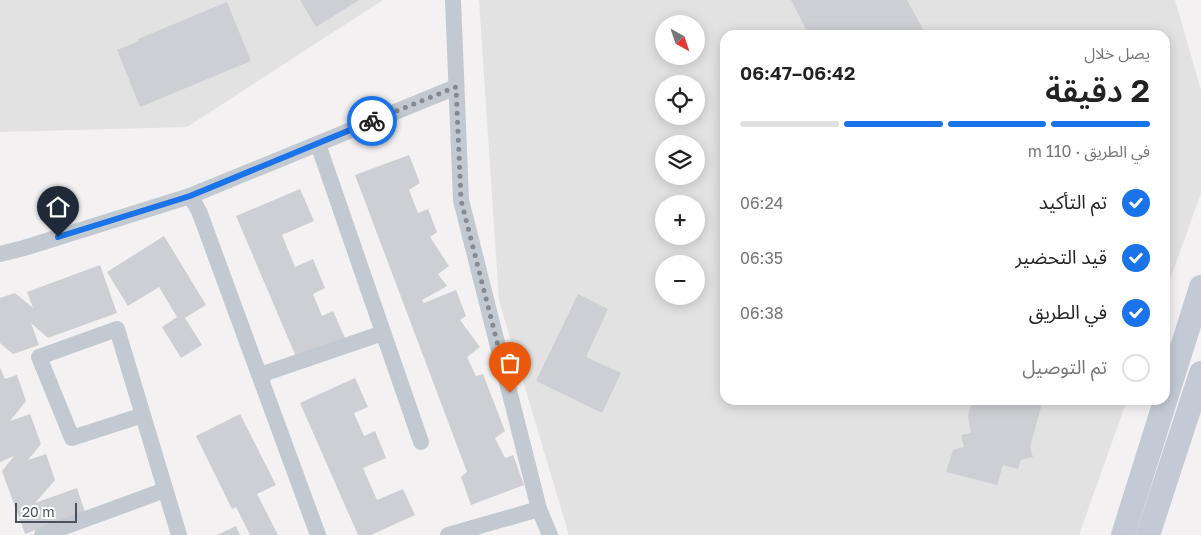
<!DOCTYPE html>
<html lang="ar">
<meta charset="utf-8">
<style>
:root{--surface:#fff;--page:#f6f6f6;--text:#222;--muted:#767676;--line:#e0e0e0;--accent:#1a73e8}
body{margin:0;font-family:"Golos Text","Noto Sans Arabic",sans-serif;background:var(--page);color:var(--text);direction:rtl;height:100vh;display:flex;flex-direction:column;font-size:19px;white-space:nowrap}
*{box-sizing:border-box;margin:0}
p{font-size:16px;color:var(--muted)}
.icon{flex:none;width:28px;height:28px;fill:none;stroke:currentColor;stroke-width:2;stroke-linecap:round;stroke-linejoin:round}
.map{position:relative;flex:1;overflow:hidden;direction:ltr}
.details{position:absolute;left:720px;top:30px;width:450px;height:375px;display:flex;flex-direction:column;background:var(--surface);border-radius:15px;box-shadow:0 2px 12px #0003;direction:rtl}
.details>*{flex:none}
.needle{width:32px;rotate:140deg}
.fabs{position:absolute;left:655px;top:15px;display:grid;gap:10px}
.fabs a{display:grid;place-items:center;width:50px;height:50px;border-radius:50%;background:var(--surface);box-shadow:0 2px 12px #0003;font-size:25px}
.scale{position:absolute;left:15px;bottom:12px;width:62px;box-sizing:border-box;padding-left:5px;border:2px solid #4a515c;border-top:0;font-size:14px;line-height:18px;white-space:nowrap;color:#4a515c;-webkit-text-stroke:4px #fff;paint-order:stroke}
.pin{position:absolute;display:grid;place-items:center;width:42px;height:42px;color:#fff;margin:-51px -21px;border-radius:50% 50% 50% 0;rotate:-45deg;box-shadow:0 0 5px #0007}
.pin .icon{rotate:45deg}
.courier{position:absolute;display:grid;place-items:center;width:50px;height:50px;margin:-25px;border:4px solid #1a73e8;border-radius:50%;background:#fff;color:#222;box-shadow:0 1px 6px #0007}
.overview em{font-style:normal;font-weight:600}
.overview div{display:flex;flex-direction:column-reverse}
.overview{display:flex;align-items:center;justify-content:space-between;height:85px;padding:0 20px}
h1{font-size:32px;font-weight:600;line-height:38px}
.bar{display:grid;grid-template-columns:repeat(4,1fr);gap:8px 5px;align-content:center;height:60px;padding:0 20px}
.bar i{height:6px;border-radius:4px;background:var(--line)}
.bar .selected{background:var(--accent)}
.bar p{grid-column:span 4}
ol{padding:0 20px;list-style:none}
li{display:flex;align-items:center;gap:15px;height:55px}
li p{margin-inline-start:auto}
li .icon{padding:5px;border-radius:50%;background:var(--accent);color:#fff;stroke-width:4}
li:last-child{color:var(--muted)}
li i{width:28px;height:28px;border:2px solid var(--line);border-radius:50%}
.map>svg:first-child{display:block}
.education{fill:#e3e2e2;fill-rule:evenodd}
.building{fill:#cecfd4}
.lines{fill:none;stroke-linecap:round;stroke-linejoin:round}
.minor{stroke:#c3c9d1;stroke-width:16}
.secondary{stroke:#c3cad5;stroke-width:24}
.done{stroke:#858990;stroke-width:5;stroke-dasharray:0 9}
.route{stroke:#1a73e8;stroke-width:6}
</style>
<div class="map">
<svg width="1201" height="535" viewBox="0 0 1201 535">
<rect width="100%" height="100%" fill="#f3f1f1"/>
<g class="education">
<path d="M0 0H383L187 127 0 132Z"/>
<path d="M479 0H1175L1201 90V193L1165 294V35H725V400H1127L1079 535H569L499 301ZM664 24H696V56H664ZM664 84H696V116H664ZM664 144H696V176H664ZM664 204H696V236H664ZM664 264H696V296H664Z"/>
</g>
<g class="building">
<path d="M300 0H359L316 27Z"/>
<path d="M791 0H907L924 31 917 35H809Z"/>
<path d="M227 2 251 61 140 107 117 50 139 41 138 39Z"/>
<path d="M409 155 420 183 409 190 418 213 428 209 437 232 430 237 449 266 438 274 447 286 422 300 424 303 456 290 466 316 460 320 480 347 467 357 476 376 483 374 505 431 495 438 505 458 513 455 524 485 471 505 461 477 467 472 355 175Z"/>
<path d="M300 189 314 221 282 235 295 267 313 259 325 288 313 294 322 316 333 311 345 338 297 359 236 216Z"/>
<path d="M164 236 206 305 185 318 202 345 181 358 162 327 177 317 159 287 128 306 107 272Z"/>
<path d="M100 265 117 313 48 338 31 323 39 345 13 354 0 343V298L15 293 33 308 27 292Z"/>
<path d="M578 294 608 309 586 357 621 373 602 413 536 381Z"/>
<path d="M0 367 5 379 17 375 26 401 10 421 30 414 41 444 28 460 46 454 55 480 35 503 77 488 85 512 25 534 2 471 14 456 0 462Z"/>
<path d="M355 378 368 407 354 413 364 436 375 431 386 458 363 468 377 500 403 489 415 515 371 535H358L300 403Z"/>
<path d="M972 400 973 404 974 400H1043L1030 447 1033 457 1021 460 1018 469 1003 465 997 485 946 472 953 450 964 447 961 435 971 433 968 416Z"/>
<path d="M240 414 276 485 257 494 278 535H250L236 507 232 509 196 436Z"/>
<path d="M236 526 240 535H217Z"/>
</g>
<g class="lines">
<g class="minor">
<path d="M453 0 461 200 539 509 550 535"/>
<path d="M318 144 421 442"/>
<path d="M190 196 456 87"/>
<path d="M0 254 24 248 190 196 199 211 318 535"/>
<path d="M260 375 383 333"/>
<path d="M143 415 72 438 39 357 117 329 179 535"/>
<path d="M42 535 165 490"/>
<path d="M448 535 539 509"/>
</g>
<g class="secondary">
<path d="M1123 535 1201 287"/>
<path d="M1148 535 1201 373"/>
</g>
</g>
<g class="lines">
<path class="done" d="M372 121 456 87 461 200 510 393"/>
<path class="route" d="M58 237 190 196 372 121"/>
</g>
</svg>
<div class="fabs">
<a><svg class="needle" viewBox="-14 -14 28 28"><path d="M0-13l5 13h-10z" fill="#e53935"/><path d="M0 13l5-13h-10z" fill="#767676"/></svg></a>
<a><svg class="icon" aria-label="locate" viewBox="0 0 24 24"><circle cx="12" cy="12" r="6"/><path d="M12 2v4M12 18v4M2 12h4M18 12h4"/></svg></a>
<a><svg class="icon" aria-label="layers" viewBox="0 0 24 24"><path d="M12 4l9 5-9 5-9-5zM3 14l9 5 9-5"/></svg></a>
<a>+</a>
<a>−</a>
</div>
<div class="scale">20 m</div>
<div class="pin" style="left:510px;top:393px;background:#ea580c"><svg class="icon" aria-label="bag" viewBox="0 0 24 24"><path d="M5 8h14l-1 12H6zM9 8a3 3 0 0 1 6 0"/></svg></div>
<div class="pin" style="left:58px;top:237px;background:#1f2937"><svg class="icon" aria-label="home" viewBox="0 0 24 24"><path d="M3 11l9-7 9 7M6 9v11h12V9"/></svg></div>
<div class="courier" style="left:372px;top:121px"><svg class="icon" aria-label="bike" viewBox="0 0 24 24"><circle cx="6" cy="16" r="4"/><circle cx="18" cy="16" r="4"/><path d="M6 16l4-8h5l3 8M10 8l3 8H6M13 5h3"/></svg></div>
<section class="details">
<div class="overview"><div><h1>2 دقيقة</h1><p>يصل خلال</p></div><em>06:42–06:47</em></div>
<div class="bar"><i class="selected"></i><i class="selected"></i><i class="selected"></i><i></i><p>في الطريق · 110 m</p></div>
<ol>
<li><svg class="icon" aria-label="check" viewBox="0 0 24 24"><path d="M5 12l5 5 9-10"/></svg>تم التأكيد<p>06:24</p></li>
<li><svg class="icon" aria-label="check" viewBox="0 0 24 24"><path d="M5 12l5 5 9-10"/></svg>قيد التحضير<p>06:35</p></li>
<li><svg class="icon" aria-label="check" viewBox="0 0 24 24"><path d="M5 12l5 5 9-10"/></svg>في الطريق<p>06:38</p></li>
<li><i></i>تم التوصيل</li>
</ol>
</section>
</div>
